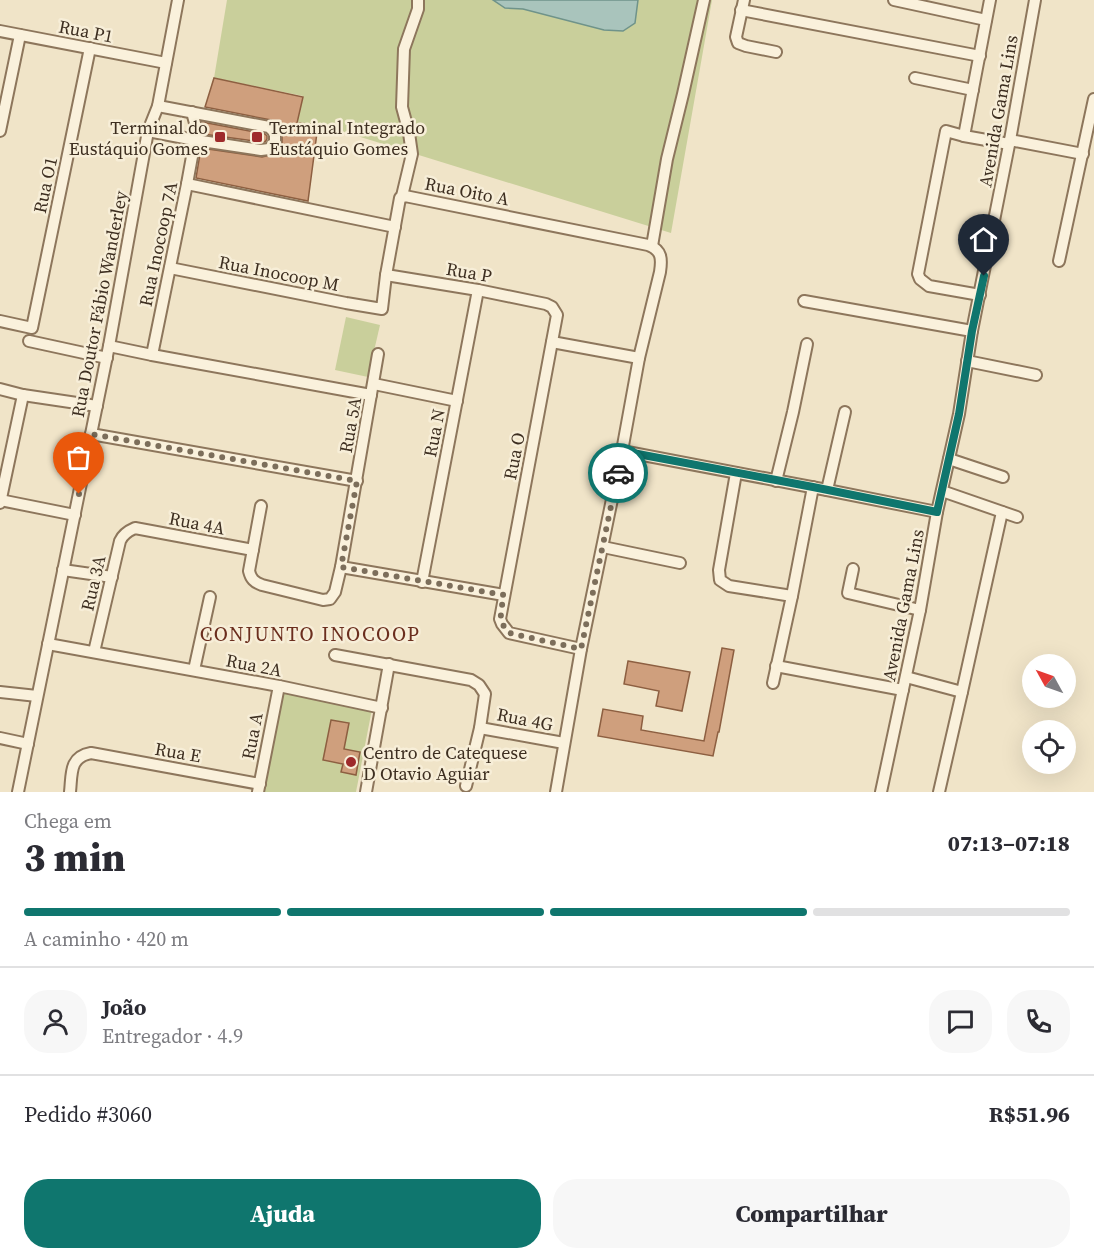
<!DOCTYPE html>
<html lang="pt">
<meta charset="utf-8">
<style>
:root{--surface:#fff;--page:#f7f7f7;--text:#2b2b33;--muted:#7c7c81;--line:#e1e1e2;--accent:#0f766e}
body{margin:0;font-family:"Source Serif 4",serif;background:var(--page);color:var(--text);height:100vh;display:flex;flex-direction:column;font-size:22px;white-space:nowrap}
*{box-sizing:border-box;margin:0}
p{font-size:20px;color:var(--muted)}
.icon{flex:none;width:33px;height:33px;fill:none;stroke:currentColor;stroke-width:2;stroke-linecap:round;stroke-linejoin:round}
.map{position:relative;height:792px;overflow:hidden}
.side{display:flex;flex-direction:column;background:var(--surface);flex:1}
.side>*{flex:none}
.needle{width:39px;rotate:310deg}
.fabs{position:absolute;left:1022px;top:654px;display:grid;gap:12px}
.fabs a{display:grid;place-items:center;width:54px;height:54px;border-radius:50%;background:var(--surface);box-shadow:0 6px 24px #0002;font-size:30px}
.pin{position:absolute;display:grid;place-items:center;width:51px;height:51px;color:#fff;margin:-62px -26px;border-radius:50% 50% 50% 0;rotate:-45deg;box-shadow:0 0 6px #0007}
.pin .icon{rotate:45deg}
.courier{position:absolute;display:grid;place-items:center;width:60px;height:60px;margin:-30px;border:4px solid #0f766e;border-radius:50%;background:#fff;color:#222;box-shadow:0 2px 8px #0007}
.summary em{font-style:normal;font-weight:800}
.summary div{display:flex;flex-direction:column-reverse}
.summary{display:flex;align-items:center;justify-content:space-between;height:102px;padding:0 24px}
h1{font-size:39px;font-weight:800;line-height:45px}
.bar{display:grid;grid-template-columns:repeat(4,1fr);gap:9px 6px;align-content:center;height:72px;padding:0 24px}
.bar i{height:8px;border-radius:4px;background:var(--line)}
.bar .selected{background:var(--accent)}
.bar p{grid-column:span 4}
.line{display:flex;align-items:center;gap:15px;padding:0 24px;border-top:2px solid var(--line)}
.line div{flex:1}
.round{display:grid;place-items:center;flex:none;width:63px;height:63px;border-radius:24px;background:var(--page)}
.cta{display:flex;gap:12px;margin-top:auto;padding:12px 24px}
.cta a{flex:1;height:69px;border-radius:24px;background:var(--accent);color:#fff;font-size:24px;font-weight:800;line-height:69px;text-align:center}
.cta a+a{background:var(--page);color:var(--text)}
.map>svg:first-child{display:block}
.green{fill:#c9cf9b}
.water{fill:#a9c4bc;stroke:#6f938a;stroke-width:1.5}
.building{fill:#cf9f7d;stroke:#8d5f41;stroke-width:1.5}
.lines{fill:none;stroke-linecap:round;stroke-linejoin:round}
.minor-casing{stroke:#8d765c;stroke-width:14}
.minor{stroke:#faf1dc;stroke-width:10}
.done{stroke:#7c6e5b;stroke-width:6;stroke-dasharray:0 10.8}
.route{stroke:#0f766e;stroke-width:8}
.poi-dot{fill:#9e2a2b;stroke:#f7eed8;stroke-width:2}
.labels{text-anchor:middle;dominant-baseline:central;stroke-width:5;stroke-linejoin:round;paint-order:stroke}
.street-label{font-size:18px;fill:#3d2e20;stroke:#f7eed8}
.poi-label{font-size:18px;fill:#3d2e20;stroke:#f7eed8;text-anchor:start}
.neighbourhood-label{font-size:20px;letter-spacing:1.5px;fill:#6b2e1e;stroke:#f7eed8}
</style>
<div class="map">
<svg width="1094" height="792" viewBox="0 0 1094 792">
<rect width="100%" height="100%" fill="#f0e4c8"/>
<g class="green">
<path d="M227 0H712L671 233 325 126 297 123 303 96 214 78Z"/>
<path d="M346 317 380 325 368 377 335 370Z"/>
<path d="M283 693 372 709 356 792H264Z"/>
</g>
<path class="water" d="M493 0H638L635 23 623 31 604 30 523 9 505 8Z"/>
<g class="building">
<path d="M214 78 303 97 297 123 318 125 308 201 196 178 201 148 262 157 274 154 282 143V130L271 120 205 107Z"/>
<path d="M202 122 265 134 267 136V139L265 142H261L203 134Z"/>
<path d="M722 648 734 650 719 732H718L713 756 598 736 603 709 643 716 641 730 704 741Z"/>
<path d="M628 661 690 672 682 711 656 706 659 691 624 684Z"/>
<path d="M331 720 349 723 344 749 360 752 356 775 341 772 343 764 323 760Z"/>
</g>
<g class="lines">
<defs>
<g id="minor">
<path d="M744 0 736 37 738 43 746 46 776 52"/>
<path d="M894 0 986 20"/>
<path d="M741 10 980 56"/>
<path d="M0 31 166 63"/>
<path d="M915 78 973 90"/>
<path d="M0 131 20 35"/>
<path d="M148 131 195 140 261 150 269 149 275 142V133L269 127 158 106"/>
<path d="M964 136 990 0"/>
<path d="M1010 140 1083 154"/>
<path d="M187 184 395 227"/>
<path d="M402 196 412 154 409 133 402 107 404 49 418 9V0"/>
<path d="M652 246 667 159 683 94 704 0"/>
<path d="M1059 261 1094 99"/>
<path d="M170 268 346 303 382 309 386 275 400 198 405 196 648 245C662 250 662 259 660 272L639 358 622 451 581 649 556 792"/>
<path d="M386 275 478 290 546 304 552 307 557 315 500 619 502 624 509 633 581 649"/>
<path d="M980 295 929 286 920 279 918 274 946 131 964 136 1009 144"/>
<path d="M804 301 972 331"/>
<path d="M0 321 32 328 90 48"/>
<path d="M29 341 107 358"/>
<path d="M552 342 639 358"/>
<path d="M109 346 152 355 371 395"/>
<path d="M152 355 187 184 195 140 196 127 192 112"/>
<path d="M967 361 1036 375"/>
<path d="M374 384 457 401"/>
<path d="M0 389 23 395 97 406"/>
<path d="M91 434 357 481"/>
<path d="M622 451 827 490 937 512"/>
<path d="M949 459 1003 477"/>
<path d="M736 473 719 570 720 580 729 586 792 596"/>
<path d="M776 481 793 412 807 344"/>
<path d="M827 490 845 412"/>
<path d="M942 491 1017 517"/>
<path d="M0 500 75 515"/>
<path d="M0 503 23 395"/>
<path d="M261 506 249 571C251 579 254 582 262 585L323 600 330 599 335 592 341 567 378 354"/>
<path d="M603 547 680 563"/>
<path d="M341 567 504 595"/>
<path d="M853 569 848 593 920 610"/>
<path d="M63 570 112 577"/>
<path d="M422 582 478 290"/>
<path d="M48 644 279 686 382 708"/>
<path d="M94 652 120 541C123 534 128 531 135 528L253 550"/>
<path d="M335 655 471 680 479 685 485 694 480 728 466 786"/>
<path d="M776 666 903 690"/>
<path d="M194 670 210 597"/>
<path d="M906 677 962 692"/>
<path d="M773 683 792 596 813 487"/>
<path d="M0 692 37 696"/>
<path d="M480 728 564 743"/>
<path d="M0 738 28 744"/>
<path d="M18 792 109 346 148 131 158 106 178 0"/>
<path d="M70 792C72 774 69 757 91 753L260 784"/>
<path d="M258 792 279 686"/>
<path d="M366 792 389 664"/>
<path d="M881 792 920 610 937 512 959 414 972 331 1010 140 1035 0"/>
<path d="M939 792 962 692 1002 512"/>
</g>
</defs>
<use href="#minor" class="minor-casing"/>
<use href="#minor" class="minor"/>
</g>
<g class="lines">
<path class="done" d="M79 494 91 434 357 481 341 567 504 595C501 612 497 620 509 633L581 649 618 473"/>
<path class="route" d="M618 473 622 451 813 487 937 512 959 414 972 331 984 276"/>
</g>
<g class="poi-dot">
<rect x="214" y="131" width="12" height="12" rx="3"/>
<rect x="251" y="131" width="12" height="12" rx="3"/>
<circle cx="351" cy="762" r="6"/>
</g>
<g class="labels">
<g class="street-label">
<text transform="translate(86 31) rotate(11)">Rua P1</text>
<text transform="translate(998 111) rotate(-80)">Avenida Gama Lins</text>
<text transform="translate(45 185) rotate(-78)">Rua O1</text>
<text transform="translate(467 191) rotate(11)">Rua Oito A</text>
<text transform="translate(158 244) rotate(-78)">Rua Inocoop 7A</text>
<text transform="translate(469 272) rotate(10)">Rua P</text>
<text transform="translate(279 273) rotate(11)">Rua Inocoop M</text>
<text transform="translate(99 304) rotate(-79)">Rua Doutor Fábio Wanderley</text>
<text transform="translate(350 425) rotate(-80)">Rua 5A</text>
<text transform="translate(434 433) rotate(-79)">Rua N</text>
<text transform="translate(514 456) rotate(-79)">Rua O</text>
<text transform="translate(197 523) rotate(11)">Rua 4A</text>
<text transform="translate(93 583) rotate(-77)">Rua 3A</text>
<text transform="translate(903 605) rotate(-79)">Avenida Gama Lins</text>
<text transform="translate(254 665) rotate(11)">Rua 2A</text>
<text transform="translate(525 719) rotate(11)">Rua 4G</text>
<text transform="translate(252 736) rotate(-79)">Rua A</text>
<text transform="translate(178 752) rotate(10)">Rua E</text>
</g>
<g class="poi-label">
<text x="208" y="127" text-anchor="end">Terminal do<tspan x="208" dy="21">Eustáquio Gomes</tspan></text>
<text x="269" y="127">Terminal Integrado<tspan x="269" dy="21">Eustáquio Gomes</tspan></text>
<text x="363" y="752">Centro de Catequese<tspan x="363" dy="21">D Otavio Aguiar</tspan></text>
</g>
<g class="neighbourhood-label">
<text x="310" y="634">CONJUNTO INOCOOP</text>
</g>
</g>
</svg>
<div class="fabs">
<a><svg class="needle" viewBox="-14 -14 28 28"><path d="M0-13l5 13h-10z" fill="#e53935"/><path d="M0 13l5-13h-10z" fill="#7c7c81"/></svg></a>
<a><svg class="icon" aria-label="locate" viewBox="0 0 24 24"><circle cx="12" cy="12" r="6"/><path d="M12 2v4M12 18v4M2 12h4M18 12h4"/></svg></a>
</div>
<div class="pin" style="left:79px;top:494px;background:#ea580c"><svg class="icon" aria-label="bag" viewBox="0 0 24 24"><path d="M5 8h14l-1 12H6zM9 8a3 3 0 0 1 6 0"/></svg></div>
<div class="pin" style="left:984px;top:276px;background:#1f2937"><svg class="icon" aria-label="home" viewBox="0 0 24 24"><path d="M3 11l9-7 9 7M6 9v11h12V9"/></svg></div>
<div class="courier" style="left:618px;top:473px"><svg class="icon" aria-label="car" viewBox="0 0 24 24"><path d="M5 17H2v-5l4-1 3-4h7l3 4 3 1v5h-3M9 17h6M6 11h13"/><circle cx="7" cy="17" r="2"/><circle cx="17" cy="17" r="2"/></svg></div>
</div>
<section class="side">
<div class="summary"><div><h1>3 min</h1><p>Chega em</p></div><em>07:13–07:18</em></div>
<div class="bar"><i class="selected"></i><i class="selected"></i><i class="selected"></i><i></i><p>A caminho · 420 m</p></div>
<div class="line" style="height:108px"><a class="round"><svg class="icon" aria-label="person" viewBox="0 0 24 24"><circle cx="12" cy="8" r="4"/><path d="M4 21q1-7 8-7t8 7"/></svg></a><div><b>João</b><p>Entregador · 4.9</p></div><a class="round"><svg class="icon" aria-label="chat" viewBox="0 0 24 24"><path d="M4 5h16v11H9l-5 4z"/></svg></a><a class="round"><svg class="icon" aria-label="phone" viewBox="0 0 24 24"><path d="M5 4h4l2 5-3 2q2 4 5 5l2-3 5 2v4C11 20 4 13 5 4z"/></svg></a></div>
<div class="line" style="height:78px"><div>Pedido #3060</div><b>R$51.96</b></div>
<div class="cta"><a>Ajuda</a><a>Compartilhar</a></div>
</section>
